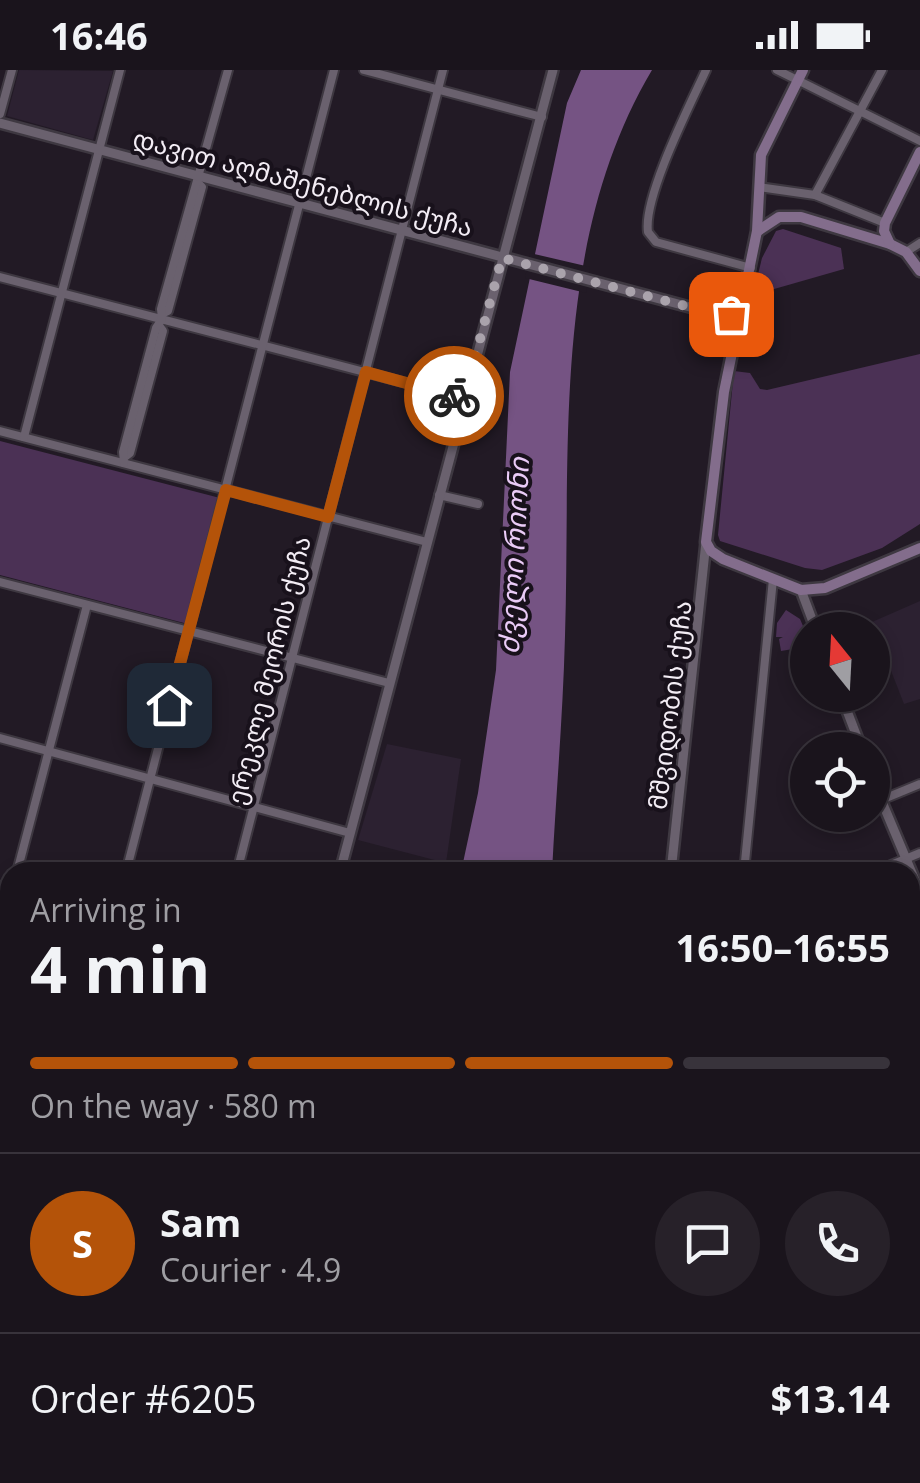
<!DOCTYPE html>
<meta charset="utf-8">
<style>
:root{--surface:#1a141c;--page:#272129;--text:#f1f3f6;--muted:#9f9ea3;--line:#38333b;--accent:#b45309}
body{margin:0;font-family:"Open Sans","Noto Sans Georgian",sans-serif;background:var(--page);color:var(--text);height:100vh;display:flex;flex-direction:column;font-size:38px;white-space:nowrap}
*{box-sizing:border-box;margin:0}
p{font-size:32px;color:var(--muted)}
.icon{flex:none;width:55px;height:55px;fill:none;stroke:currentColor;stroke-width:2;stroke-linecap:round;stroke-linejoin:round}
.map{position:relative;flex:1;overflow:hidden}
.drawer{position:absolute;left:0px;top:792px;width:920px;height:622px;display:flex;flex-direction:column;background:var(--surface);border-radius:30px 30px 0 0;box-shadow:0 5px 15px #0003,0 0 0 2px var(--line)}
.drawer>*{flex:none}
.needle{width:65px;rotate:342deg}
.buttons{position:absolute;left:790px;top:542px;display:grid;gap:20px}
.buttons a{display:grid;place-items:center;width:100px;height:100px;border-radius:50%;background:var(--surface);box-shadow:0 5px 15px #0003,0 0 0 2px var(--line);font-size:50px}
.pin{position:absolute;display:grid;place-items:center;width:85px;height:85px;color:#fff;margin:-42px;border-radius:20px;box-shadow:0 5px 15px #0006}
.courier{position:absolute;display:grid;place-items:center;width:100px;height:100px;margin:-50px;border:8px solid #b45309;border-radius:50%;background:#fff;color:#222;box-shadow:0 2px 12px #0007}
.summary em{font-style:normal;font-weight:700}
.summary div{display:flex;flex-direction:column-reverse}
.summary{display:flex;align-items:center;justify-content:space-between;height:170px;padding:0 30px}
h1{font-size:65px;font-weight:700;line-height:75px}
.bar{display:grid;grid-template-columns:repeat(4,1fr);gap:15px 10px;align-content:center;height:120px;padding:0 30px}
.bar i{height:12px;border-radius:8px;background:var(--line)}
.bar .selected{background:var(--accent)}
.bar p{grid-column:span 4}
.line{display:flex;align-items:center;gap:25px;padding:0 30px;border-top:2px solid var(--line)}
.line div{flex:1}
.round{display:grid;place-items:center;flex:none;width:105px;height:105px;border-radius:52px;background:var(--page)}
.status{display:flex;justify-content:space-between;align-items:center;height:70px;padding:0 50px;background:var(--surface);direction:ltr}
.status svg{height:28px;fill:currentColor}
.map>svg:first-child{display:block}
.built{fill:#2c2131}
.green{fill:#4b3155}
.water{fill:#755383}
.pier{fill:#221a25}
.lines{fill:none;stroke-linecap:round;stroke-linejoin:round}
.minor-casing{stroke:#3e3841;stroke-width:12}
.tertiary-casing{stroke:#3e3841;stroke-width:14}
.secondary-casing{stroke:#3e3841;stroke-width:15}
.minor{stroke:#6a616e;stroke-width:8}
.tertiary{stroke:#6a616e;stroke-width:9}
.secondary{stroke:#836d8c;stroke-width:10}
.done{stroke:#aaa3ac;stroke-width:10;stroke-dasharray:0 18}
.route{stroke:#b45309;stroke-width:12}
.labels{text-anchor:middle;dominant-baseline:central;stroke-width:8;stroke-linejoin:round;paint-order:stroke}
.street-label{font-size:25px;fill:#f3edf5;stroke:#18111b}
.water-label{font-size:28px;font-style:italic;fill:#eacbf7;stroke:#18111b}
</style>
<div class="status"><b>16:46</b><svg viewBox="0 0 49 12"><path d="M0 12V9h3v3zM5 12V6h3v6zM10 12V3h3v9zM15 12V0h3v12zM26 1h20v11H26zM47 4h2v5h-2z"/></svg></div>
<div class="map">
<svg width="920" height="1413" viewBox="0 0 920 1413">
<rect width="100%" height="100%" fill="#221a25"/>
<g class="built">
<path d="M19 0 113 1 93 70 7 46Z"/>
<path d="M920 531V629L904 634 872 552Z"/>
<path d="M387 674 461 689 446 793 358 770Z"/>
</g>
<g class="green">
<path d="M783 159 841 178 844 199 753 225 762 188 776 161Z"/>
<path d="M920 284V454L882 478 822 500 805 498 720 471 718 465 734 301 750 303 760 319 767 320Z"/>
<path d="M0 371 220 428 188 554 0 505Z"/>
<path d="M786 540 800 549 806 563 803 564 805 577 781 581 779 569 783 567H776L777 553Z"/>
<path d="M0 1351H10V1405H126L119 1413H0Z"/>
<path d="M298 1405H614L613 1413H290Z"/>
</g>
<g class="water">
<path d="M581 0H652C551 170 571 377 565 566 563 645 556 724 552 802H461L478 723 496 600 510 302 567 33Z"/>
<path d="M192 1405H298L290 1413H186Z"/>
</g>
<path class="pier" d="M530 183 590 197 586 223 525 208Z"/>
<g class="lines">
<defs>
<g id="minor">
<path d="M364 0 542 47"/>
<path d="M706 0C690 35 643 127 648 162L656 172 751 198"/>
<path d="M777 0 920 71"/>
<path d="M0 44 12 0"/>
<path d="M759 117 815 125 885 153"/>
<path d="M815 125 882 0"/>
<path d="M906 182 920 173"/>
<path d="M0 207 464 328"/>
<path d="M164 243 168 241 202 117 198 113"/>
<path d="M0 361 427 472"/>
<path d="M24 367 120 0"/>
<path d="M126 386 130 383 163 261 160 257"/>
<path d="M124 393 123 382 156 258 162 249 161 239 228 0"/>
<path d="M439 425 478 434"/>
<path d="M0 512 389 613"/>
<path d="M0 668 350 763"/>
<path d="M881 730 920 714"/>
<path d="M17 802 87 535"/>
<path d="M126 802 334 0"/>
<path d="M237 802 443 0"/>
<path d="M744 802 773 509"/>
<path d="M874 802 920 783"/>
<path d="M0 868 10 830"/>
<path d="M0 969 10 971"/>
<path d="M0 1122 10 1125"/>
<path d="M910 1232 920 1229"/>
<path d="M0 1245 10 1247"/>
<path d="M0 1291 10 1251"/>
<path d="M621 1408 859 1413"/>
<path d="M127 1413 134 1405"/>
</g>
<g id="tertiary">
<path d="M0 53 712 243 724 250 733 269"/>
<path d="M714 243 730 239 742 226"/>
<path d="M801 520 816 560"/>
<path d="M841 625 862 680"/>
<path d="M872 708 920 822"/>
<path d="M340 802 553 0"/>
<path d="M671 802 706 472"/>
<path d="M0 817 10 819"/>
<path d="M910 1080 920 1075"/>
</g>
<g id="secondary">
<path d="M803 0 761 85 757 161 724 322 706 472 711 481 723 489 801 520 825 518 920 478"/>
<path d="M758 161 779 147H801L890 174 906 182 920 201"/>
<path d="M890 174 884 161 885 153 920 82"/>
</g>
</defs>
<use href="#minor" class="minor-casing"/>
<use href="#tertiary" class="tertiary-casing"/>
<use href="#secondary" class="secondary-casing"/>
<use href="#minor" class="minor"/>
<use href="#tertiary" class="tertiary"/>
<use href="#secondary" class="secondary"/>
</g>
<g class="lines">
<path class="done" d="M454 326 464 328 502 188 712 243 731 244"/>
<path class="route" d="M169 635 226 420 328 447 366 302 454 326"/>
</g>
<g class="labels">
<g class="street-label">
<text transform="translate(303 112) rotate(15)">დავით აღმაშენებლის ქუჩა</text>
<text transform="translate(268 600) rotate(-76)">ერეკლე მეორის ქუჩა</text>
<text transform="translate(669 635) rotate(-83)">მშვიდობის ქუჩა</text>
</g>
<g class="water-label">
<text transform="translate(513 486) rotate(-87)">ძველი რიონი</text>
</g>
</g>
</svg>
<div class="buttons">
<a><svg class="needle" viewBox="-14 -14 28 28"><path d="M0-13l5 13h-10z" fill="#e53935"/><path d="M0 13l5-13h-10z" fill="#9f9ea3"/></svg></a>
<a><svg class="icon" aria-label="locate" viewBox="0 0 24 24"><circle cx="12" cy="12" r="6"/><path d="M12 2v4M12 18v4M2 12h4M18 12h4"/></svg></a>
</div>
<div class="pin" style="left:731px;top:244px;background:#ea580c"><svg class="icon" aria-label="bag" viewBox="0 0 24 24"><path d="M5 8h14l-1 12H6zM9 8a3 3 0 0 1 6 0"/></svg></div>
<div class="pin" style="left:169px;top:635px;background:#1f2937"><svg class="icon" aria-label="home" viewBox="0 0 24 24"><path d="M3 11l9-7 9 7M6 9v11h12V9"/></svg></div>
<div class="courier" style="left:454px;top:326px"><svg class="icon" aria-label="bike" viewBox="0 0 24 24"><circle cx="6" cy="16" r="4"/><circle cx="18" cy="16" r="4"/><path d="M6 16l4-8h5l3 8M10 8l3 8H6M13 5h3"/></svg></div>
<section class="drawer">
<div class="summary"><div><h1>4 min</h1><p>Arriving in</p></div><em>16:50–16:55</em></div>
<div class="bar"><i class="selected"></i><i class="selected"></i><i class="selected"></i><i></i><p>On the way · 580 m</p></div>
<div class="line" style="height:180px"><b class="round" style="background:var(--accent);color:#fff">S</b><div><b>Sam</b><p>Courier · 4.9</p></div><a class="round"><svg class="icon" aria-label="chat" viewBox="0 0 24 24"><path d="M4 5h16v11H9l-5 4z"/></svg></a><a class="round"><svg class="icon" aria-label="phone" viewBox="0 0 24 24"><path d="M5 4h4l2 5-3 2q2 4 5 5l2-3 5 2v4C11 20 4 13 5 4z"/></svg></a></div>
<div class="line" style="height:130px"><div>Order #6205</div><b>$13.14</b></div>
</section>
</div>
